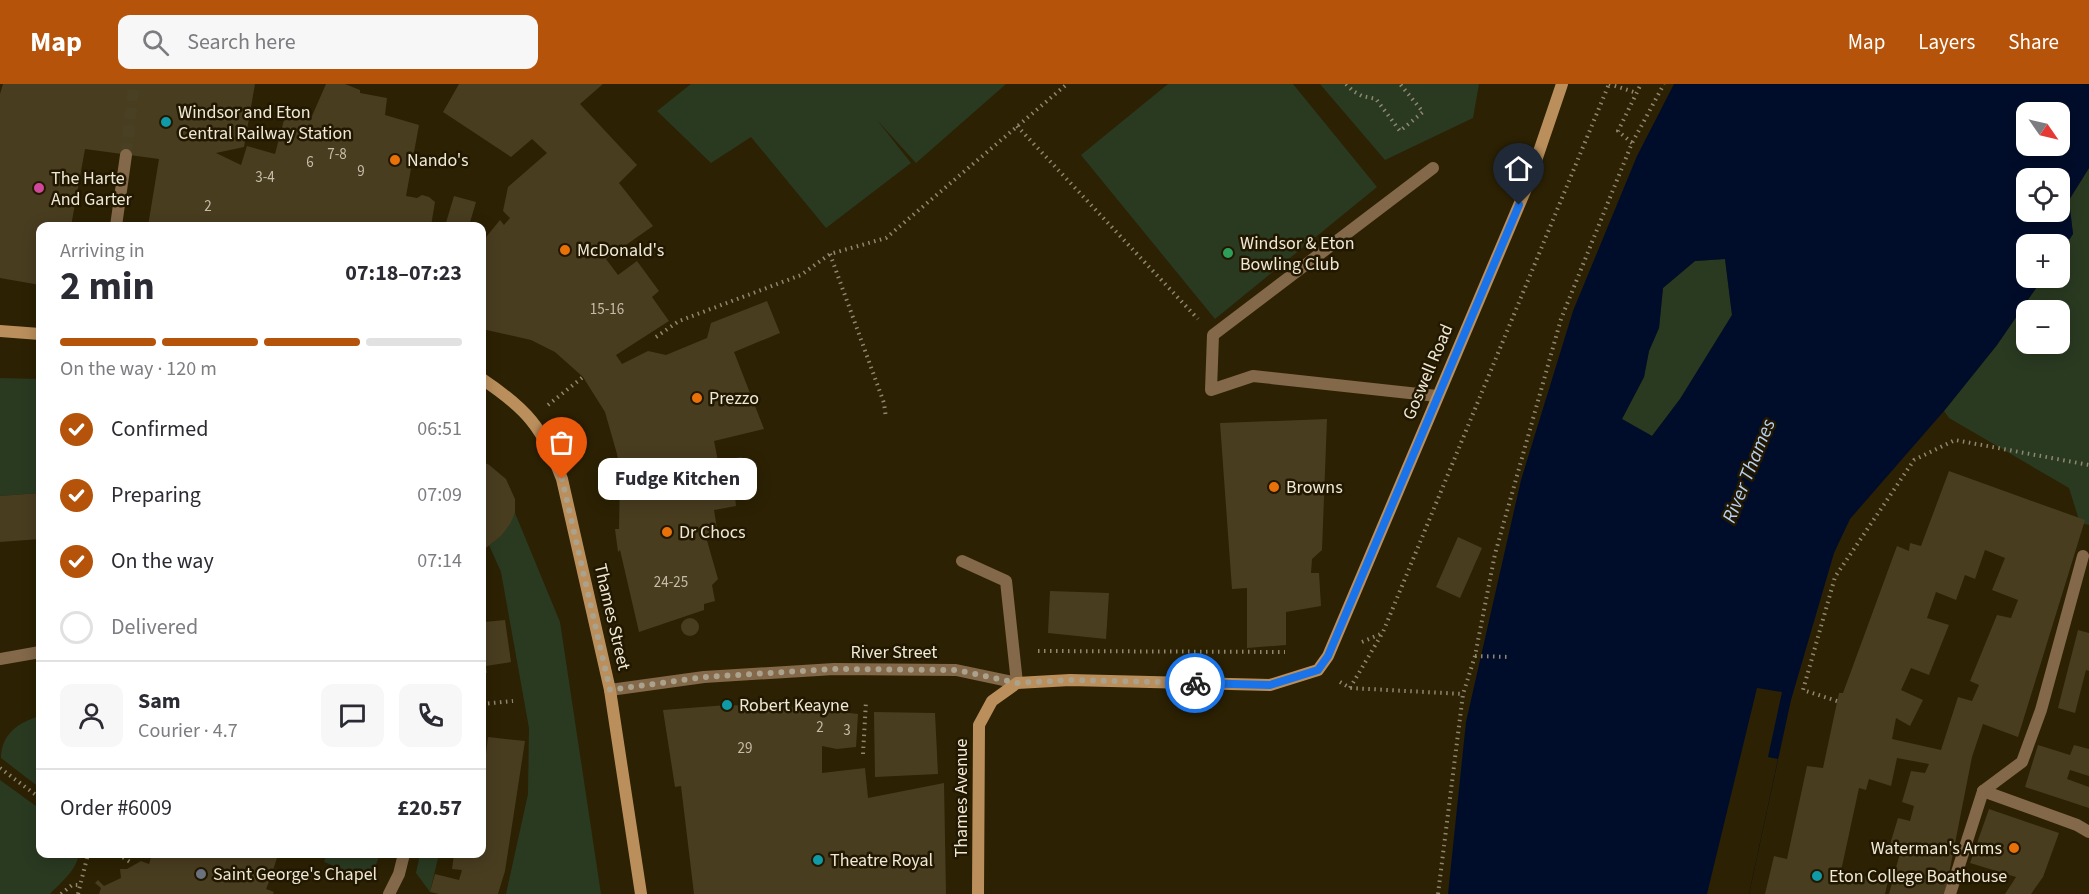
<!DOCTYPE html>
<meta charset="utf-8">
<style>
:root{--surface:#fff;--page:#f7f7f7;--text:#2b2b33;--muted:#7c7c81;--line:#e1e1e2;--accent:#b45309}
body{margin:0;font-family:"Source Sans 3",sans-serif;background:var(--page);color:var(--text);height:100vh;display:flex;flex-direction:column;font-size:22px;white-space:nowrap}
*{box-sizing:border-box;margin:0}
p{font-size:20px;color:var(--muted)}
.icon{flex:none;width:33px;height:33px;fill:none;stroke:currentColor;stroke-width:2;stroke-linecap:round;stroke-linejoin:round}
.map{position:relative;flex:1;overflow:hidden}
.drawer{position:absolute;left:36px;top:138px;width:450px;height:636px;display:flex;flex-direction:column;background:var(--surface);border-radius:12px;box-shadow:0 3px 15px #0003}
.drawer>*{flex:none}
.needle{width:39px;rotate:124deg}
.controls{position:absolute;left:2016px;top:18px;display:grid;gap:12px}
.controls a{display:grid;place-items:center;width:54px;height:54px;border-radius:12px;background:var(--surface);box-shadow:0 3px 15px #0003;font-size:30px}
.pin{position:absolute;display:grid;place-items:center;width:51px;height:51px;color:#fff;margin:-62px -26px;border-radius:50% 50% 50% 0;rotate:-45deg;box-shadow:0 0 6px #0007}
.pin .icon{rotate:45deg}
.courier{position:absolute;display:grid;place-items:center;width:60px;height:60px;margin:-30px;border:4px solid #1a73e8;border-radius:50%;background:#fff;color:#222;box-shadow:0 2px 8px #0007}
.bubble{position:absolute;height:42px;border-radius:12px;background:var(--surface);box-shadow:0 3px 15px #0003;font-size:20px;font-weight:700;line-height:42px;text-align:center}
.headline em{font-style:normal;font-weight:700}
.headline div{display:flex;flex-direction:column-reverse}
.headline{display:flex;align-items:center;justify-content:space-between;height:102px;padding:0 24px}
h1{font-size:39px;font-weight:700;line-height:45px}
.bar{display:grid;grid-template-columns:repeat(4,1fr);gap:9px 6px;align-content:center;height:72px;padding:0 24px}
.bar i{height:8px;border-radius:4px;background:var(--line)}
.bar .selected{background:var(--accent)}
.bar p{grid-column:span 4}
.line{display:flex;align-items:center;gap:15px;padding:0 24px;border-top:2px solid var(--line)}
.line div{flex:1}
.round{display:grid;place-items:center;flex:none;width:63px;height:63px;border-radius:12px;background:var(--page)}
ol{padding:0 24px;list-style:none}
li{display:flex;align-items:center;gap:18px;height:66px}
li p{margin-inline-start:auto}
li .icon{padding:6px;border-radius:50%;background:var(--accent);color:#fff;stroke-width:4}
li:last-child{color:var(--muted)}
li i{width:33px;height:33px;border:3px solid var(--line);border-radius:50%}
header{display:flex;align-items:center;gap:36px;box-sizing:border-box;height:84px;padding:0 30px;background:var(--accent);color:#fff}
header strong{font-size:28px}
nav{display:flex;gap:33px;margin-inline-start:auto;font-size:21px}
.search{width:420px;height:54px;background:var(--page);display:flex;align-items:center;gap:15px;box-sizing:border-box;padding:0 21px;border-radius:12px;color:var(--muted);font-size:22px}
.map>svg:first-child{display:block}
.green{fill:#2a3a21;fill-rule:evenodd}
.water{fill:#000d2a;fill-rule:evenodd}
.pier{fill:#2c2103}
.building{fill:#493d20;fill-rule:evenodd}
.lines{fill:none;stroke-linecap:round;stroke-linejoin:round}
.street-tunnel{stroke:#493f23;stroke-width:12;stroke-dasharray:12 6;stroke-linecap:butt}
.path{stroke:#908770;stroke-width:4;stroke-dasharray:1.5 4.5;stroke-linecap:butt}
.lane{stroke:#836849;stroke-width:12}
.street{stroke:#836849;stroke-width:12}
.secondary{stroke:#bb8f5c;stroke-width:12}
.done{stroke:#aba28d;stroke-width:6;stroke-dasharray:0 10.8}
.route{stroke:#1a73e8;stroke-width:8}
.culture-dot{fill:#0f9aa8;stroke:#221800;stroke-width:2}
.food-dot{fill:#e8710a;stroke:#221800;stroke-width:2}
.hotel-dot{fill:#d1479c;stroke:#221800;stroke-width:2}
.leisure-dot{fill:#2e9e5b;stroke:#221800;stroke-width:2}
.worship-dot{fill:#6b7280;stroke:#221800;stroke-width:2}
.labels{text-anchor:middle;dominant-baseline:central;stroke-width:5;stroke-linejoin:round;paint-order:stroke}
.number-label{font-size:15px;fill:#c6bda9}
.poi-label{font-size:18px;fill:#efe8d7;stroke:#221800;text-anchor:start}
.street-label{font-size:18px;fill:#efe8d7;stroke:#221800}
.water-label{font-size:20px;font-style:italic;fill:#b7d0f4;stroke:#221800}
</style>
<header>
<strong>Map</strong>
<div class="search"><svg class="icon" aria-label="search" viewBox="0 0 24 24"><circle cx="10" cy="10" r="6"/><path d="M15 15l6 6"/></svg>Search here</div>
<nav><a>Map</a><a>Layers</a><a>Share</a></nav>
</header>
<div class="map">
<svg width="2089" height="810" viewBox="0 0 2089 810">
<rect width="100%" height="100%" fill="#2c2103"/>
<g class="green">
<path d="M691 0H1006L916 79 877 36 911 79 826 144 751 53 711 79 657 27Z"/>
<path d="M1168 0H1293L1377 103 1215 235 1081 71Z"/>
<path d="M1320 0H1479L1473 34 1385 76Z"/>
<path d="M2089 84V441L2080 439 2069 404 1949 334 1944 327 1997 261 2043 194H2060V170L2073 150 2069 116ZM2026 226H2060V260H2026Z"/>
<path d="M1725 175 1732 231 1680 315 1652 352 1622 335 1644 293 1649 267 1659 244 1663 204 1695 177Z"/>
<path d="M0 294 40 295V409L0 412Z"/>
<path d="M515 429 560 538 601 810H506L528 710 529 644 501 488 489 461 501 452Z"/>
<path d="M40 632V704L1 674C1 650 19 638 40 632Z"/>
<path d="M0 696 40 725V770H79C76 787 62 797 50 810H0Z"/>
<path d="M327 770H380L370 796 324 778Z"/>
<path d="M420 770H439L430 808 416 789Z"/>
</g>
<path class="water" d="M1674 0H2089V84L2069 116 2073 150 2060 170V160H2026V194H2043L1997 261 1944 327 1850 435 1834 469 1791 616 1749 810H1448L1466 638 1521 396 1573 227 1637 72ZM2026 28H2060V62H2026ZM2026 94H2060V128H2026ZM1725 175 1732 231 1680 315 1652 352 1622 335 1644 293 1649 267 1659 244 1663 204 1695 177Z"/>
<path class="pier" d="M1757 604 1782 608 1768 673 1778 675 1749 810H1707Z"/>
<g class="building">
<path d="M3 0H255L244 63 216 69 241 81 247 62 275 70 284 36 295 24 312 32 326 0H345L360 6V9L387 14 385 31 419 41 406 112 417 114 422 111 429 113 435 118 431 142H148L159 75 85 65 71 142H40V201L0 194V10Z"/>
<path d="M459 0H603L580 20 637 81 619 99 653 142 606 175 618 191 637 177 659 207 652 213 669 237 616 271 622 280 648 267 666 271 707 254 711 239 767 217 780 249 734 268 764 345 714 357 718 377 742 373 744 394 733 396 736 422 714 426 718 451 706 453 718 495 712 501 715 517 704 520V526L639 548 620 466 618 468 615 445H619L620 388 617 370 605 328 583 293 555 268 531 256 482 245V158L500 136 504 141 510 134 503 127 508 103 547 69 532 55 511 73 443 28Z"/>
<path d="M454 112 476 118 469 142H445Z"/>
<path d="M1327 335 1322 466 1312 475 1311 489H1319L1321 522 1286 528V561L1247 564V504L1232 505 1220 339Z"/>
<path d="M482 379 488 380 506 395 515 415V429L510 440 501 452 482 467Z"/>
<path d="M1949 387 2085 436 2018 653 1983 640 1972 673 1945 810H1889L1900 769 1888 767 1898 734 1910 737 1914 722 1902 718 1911 687 1925 689 1929 680 1897 674 1891 702 1869 695 1866 706 1859 704 1841 787 1888 797 1885 810H1765L1774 772 1787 775 1807 682 1823 684 1839 609H1843L1897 462 1909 467 1910 459 1921 462ZM1985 466 2005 474 1992 506 2018 516 2011 534 1997 531 1970 597 1979 601 1972 617 1958 613 1941 666 1892 655 1896 634 1910 642 1923 616 1901 606 1911 584 1929 591 1949 541 1927 534 1936 508 1956 516 1965 491 1975 495Z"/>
<path d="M40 409V455L0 458V412Z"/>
<path d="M1458 453 1482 464 1460 514 1436 503Z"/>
<path d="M1050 507 1109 509 1106 555 1048 549Z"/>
<path d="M482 525H483L484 538 505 536 511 578 486 582 487 589H482Z"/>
<circle cx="690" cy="543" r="9"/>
<path d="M2078 546 2089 549V587L2086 586 2075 629 2058 624Z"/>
<path d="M727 621 805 624 858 630 856 663 837 665 822 662V689L865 684 868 714 944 699 946 810H694L681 702 675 703 663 626Z"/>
<path d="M874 628 935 629 938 690 875 693Z"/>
<path d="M488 653 525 657 505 787 498 810H439L430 808 435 790 459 796 462 786 452 785 454 770H482V713L484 714 486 706 482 704Z"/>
<path d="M2038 661 2070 671 2074 661 2089 665V692L2070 686 2067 695 2089 703V724L2025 703Z"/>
<path d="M1989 725 2059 749 2043 793 2031 810H2005L2016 793 1970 779Z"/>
<path d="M152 770H284L288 771 286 774 278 771 273 786 281 789 279 793 272 790 266 805 274 808 273 810H99L101 804 95 799 98 796 104 802 121 794 120 785H127L141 777 149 780Z"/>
</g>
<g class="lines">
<path class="street-tunnel" d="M126 71 134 0"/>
<g class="path">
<path d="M1346 0 1353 7 1362 12 1376 15 1400 47 1423 28 1400 0"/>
<path d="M1609 0 1637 9"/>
<path d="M1017 42 1198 235"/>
<path d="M1632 59 1618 47 1641 0"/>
<path d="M830 170 884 319 886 334"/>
<path d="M656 253 679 237 801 191 830 170 886 154 1067 0"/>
<path d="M548 321 583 293"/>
<path d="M1362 558 1383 549"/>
<path d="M1038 567 1285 568"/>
<path d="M1475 572 1510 573"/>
<path d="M1340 598 1350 604 1463 610"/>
<path d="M1350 604 1383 548 1609 0"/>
<path d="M1837 617 1803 606 1835 493 1914 376 1955 356 2089 381"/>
<path d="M482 620 513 617"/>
<path d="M863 670 866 617"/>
<path d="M0 684 40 714"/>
<path d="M118 770 133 780"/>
<path d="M61 810 72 801H80"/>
<path d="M78 810 88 770"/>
<path d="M1438 810 1463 610 1475 572 1495 470 1561 235 1632 59 1664 0"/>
</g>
<g class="lane">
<path d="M1433 84 1213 251 1211 306 1253 292 1437 312"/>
<path d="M962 477 1006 497 1017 599"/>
<path d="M0 575 40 568"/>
<path d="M389 810 399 790 404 770"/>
</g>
<g class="street">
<path d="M116 142 126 71"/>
<path d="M610 606 704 593 834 585 956 586 1017 599"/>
<path d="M1983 707 2022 678 2041 626 2083 472"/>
<path d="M1983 707 2077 741 2089 748"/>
<path d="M1950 810 1983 707"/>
</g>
<g class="secondary">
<path d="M0 247 40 250"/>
<path d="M482 295C527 325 543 344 562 395L610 606 641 810"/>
<path d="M978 810 979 641 992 617 1017 599 1070 596 1270 601 1318 586 1328 572 1528 100 1562 0"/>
</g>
</g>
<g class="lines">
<path class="done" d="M562 395 610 606 704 593 834 585 956 586 1017 599 1070 596 1195 599"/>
<path class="route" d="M1195 599 1270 601 1318 586 1328 572 1519 121"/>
</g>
<g class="culture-dot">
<circle cx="166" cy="38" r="6"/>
<circle cx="727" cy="621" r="6"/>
<circle cx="818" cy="776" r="6"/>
<circle cx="1817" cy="792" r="6"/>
</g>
<g class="food-dot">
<circle cx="395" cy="76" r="6"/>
<circle cx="565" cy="166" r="6"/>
<circle cx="697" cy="314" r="6"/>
<circle cx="1274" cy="403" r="6"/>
<circle cx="667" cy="448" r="6"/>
<circle cx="2014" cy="764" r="6"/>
</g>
<circle class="hotel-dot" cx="39" cy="104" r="6"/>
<circle class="leisure-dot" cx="1228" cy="169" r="6"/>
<circle class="worship-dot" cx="201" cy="790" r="6"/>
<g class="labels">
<g class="number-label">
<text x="337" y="70">7-8</text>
<text x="310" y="78">6</text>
<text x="361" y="87">9</text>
<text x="265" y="93">3-4</text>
<text x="208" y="122">2</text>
<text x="607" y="225">15-16</text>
<text x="671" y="498">24-25</text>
<text x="820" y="643">2</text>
<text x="847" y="646">3</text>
<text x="745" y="664">29</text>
</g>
<g class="poi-label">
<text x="178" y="28">Windsor and Eton<tspan x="178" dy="21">Central Railway Station</tspan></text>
<text x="407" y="76">Nando's</text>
<text x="51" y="94">The Harte<tspan x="51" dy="21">And Garter</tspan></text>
<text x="1240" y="159">Windsor &amp; Eton<tspan x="1240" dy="21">Bowling Club</tspan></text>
<text x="577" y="166">McDonald's</text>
<text x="709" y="314">Prezzo</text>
<text x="1286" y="403">Browns</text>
<text x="679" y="448">Dr Chocs</text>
<text x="739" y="621">Robert Keayne</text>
<text x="2002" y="764" text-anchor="end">Waterman's Arms</text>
<text x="830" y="776">Theatre Royal</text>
<text x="213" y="790">Saint George's Chapel</text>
<text x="1829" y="792">Eton College Boathouse</text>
</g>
<g class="street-label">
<text transform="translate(1428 288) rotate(-67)">Goswell Road</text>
<text transform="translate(612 533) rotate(77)">Thames Street</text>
<text x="894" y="568">River Street</text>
<text transform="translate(961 714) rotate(-90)">Thames Avenue</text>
</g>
<g class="water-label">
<text transform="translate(1749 387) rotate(-68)">River Thames</text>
</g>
</g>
</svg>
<div class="controls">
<a><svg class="needle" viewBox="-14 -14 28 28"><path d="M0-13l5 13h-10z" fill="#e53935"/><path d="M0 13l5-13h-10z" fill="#7c7c81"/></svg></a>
<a><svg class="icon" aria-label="locate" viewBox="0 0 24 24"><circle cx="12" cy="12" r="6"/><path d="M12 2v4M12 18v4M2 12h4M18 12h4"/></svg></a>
<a>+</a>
<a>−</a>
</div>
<div class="pin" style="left:562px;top:395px;background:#ea580c"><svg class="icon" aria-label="bag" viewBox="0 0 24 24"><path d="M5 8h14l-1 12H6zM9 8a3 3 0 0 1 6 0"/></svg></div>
<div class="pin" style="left:1519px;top:121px;background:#1f2937"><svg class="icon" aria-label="home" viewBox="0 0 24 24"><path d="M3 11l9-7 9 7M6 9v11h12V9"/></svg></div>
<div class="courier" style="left:1195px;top:599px"><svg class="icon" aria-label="bike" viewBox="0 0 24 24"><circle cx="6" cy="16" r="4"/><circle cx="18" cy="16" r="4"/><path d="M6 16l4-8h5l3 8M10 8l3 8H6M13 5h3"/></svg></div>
<div class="bubble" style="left:598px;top:374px;width:159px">Fudge Kitchen</div>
<section class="drawer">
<div class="headline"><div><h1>2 min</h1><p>Arriving in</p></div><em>07:18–07:23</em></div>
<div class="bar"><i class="selected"></i><i class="selected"></i><i class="selected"></i><i></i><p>On the way · 120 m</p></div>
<ol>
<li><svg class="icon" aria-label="check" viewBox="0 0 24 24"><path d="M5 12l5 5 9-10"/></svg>Confirmed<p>06:51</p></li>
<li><svg class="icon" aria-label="check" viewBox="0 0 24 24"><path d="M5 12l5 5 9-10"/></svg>Preparing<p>07:09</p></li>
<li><svg class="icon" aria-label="check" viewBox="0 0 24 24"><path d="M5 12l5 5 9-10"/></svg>On the way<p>07:14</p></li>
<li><i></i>Delivered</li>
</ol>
<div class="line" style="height:108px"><a class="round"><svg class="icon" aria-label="person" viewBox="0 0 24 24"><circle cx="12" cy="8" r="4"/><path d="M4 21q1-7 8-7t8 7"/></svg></a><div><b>Sam</b><p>Courier · 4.7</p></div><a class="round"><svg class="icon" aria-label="chat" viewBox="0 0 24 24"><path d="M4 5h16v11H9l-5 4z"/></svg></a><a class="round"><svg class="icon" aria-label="phone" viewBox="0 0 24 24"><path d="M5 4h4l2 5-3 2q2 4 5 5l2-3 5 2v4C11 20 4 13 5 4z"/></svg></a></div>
<div class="line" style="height:78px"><div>Order #6009</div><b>£20.57</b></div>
</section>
</div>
